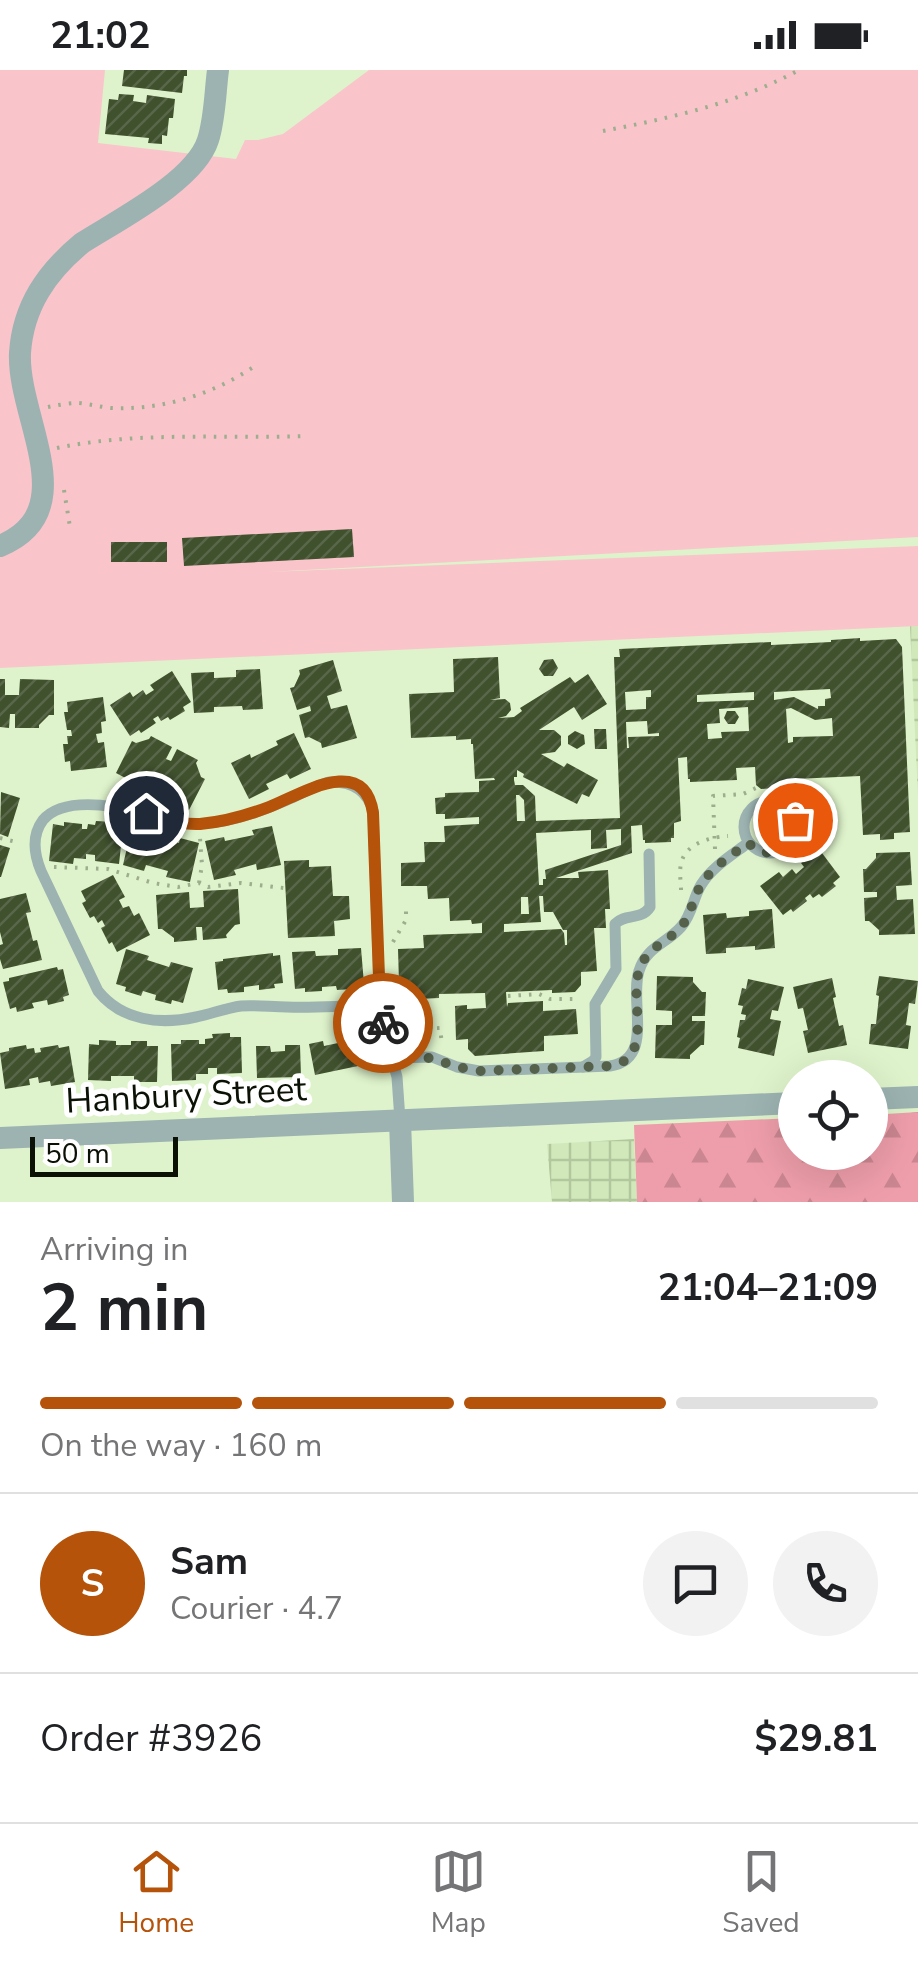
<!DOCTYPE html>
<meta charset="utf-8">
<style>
:root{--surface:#fff;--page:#f2f2f2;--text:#202124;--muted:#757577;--line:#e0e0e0;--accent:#b45309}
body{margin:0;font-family:"Nunito Sans",sans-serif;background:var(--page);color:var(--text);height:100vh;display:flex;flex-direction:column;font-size:38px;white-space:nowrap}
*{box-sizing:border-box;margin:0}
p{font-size:32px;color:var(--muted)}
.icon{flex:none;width:55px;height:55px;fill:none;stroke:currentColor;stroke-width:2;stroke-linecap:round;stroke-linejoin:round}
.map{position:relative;height:1132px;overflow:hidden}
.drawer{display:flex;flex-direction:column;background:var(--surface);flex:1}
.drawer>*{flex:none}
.tools{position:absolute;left:778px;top:990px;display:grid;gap:20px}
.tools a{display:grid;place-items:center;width:110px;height:110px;border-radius:50%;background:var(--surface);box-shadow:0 10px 40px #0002;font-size:50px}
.scale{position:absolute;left:30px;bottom:25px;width:148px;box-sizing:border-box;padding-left:10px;border:5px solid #0b1205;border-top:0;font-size:28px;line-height:35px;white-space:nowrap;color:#0b1205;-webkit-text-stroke:8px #fff;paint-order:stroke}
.pin{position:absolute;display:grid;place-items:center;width:85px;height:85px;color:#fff;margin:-42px;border:5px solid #fff;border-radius:50%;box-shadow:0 2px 10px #0007}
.courier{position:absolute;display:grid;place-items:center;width:100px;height:100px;margin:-50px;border:8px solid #b45309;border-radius:50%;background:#fff;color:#222;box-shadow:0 2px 12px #0007}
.head em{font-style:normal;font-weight:700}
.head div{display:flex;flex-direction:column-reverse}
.head{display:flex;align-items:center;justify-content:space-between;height:170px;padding:0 40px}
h1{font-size:65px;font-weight:700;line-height:75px}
.bar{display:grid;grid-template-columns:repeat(4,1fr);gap:15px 10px;align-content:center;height:120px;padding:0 40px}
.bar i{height:12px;border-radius:8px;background:var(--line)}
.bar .active{background:var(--accent)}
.bar p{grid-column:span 4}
.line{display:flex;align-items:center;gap:25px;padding:0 40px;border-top:2px solid var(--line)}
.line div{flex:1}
.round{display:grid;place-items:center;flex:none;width:105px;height:105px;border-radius:52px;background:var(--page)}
.status{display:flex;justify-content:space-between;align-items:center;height:70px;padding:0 50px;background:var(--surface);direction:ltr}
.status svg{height:28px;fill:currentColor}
.tab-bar{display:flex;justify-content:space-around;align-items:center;height:140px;border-top:2px solid var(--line);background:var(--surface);font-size:28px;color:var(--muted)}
.tab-bar a{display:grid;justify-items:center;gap:5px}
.tab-bar .active{color:var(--accent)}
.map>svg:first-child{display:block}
.industrial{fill:url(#industrial-grid)}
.grass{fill:#fac4cb}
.forest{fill:url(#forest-firs)}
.building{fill:url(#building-hatch);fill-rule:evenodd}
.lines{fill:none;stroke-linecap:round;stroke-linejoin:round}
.path{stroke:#9dae8e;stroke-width:4;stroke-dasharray:2.5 8;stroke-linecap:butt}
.lane{stroke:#9cb3b1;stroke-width:11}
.street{stroke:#9cb3b1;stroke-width:22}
.done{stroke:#55614a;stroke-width:10;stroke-dasharray:0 18}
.route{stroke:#b45309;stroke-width:12}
.labels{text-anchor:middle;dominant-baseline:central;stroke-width:10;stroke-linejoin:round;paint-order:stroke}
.street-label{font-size:35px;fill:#0b1205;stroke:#fff}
</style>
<div class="status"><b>21:02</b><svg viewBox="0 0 49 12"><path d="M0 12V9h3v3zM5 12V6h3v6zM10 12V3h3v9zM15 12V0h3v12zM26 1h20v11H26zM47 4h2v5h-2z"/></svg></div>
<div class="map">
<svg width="918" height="1132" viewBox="0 0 918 1132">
<defs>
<pattern id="industrial-grid" width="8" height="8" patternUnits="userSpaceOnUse" patternTransform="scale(2.5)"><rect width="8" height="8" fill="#d1e9ba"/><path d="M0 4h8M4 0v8" fill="none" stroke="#b2c79e"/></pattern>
<pattern id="forest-firs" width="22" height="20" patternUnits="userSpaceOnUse" patternTransform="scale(2.5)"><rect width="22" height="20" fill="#ee9eaa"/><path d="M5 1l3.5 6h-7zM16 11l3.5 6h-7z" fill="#cb8791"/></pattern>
<pattern id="building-hatch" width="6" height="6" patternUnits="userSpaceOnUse" patternTransform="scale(2.5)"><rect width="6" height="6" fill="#40512e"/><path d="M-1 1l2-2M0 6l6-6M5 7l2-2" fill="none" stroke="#586649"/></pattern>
</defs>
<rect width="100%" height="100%" fill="#def3cb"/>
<g class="industrial">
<path d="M910 556H918V727Z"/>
<path d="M634 1069 637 1132H552L547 1074Z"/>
</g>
<path class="grass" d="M0 0H105L98 73 236 89 245 70H258L283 64 369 0H918V467L267 502 918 476V556L0 598Z"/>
<path class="forest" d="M918 1042V1132H637L634 1055 795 1048V1082H870V1045Z"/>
<g class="building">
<path d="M124 0H187V6H184L182 23 122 16Z"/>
<path d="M119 24 134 25 133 31 146 33 147 25 175 29 173 48H169L167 66 162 65V74L148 73 149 68 105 64 109 29 118 30Z"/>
<path d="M352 459 354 487 184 496 182 468Z"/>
<rect x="111" y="472" width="56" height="20"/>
<path d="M860 568V571L896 569 902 577 910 762 894 763V769L880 770V764L863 765 860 706 795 709V716L779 717V714L775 718 761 719 756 715 755 697 736 698 737 710 690 712V709H688L687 687 678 688 681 751 674 753V768H671V772L645 773V770H643L642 755 631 756 632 783 556 808H579L578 802 608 800 610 839H605L606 858H594L597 901 581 902V915L575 922 552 923V920L506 922 507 937 508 933 543 931V941L576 939 578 964 544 966V981L475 986 468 979V969L456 970 455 936 467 935V939L486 938 485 923 439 924V928L418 929 411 923 410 913H399L398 879 424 878 423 865 482 863V853L472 854 471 850 450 851 449 828 428 829 427 816H401V793L425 792 424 772H445L444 756 479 754V747L445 749V744H436L435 728 445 727V723L479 722V711L495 710 494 708 475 709 473 674H471V669L456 670V666L411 668 409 624 454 622 453 589 498 587 500 628 490 630 505 629 510 633 511 640 506 646 498 648 514 647 522 641 520 638 570 607 575 613 588 604 607 634 582 650 574 637 539 660H554L561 666V675L555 682 541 684 564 697 567 693 598 710 589 727 582 724 577 734 523 707 524 704 517 700V707H514V710L515 715H523L535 726 536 751 620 748 614 587H620L619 579 771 572V575L831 572V570ZM830 619 831 628 825 629V636H818V639L794 627 774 630V622ZM651 620V627H646V639L626 640 625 622ZM754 622V630L697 632V625ZM748 637 749 661 721 662 722 668 708 669 707 654 720 653 719 639ZM791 638 815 650 832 648 833 666 793 667V672L788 673 786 639ZM647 651 648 664 659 663V666L628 667 629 678H627L626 652ZM516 725H519L524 730 525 751H517ZM621 759V775L545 800 546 809H543V815H539L536 763 591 760V779L607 778 606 760ZM539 826H543L544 842H553L563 860H567V875H565L564 863 561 859 504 862V854L541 852ZM521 827H528L529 844H521Z"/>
<path d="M553 589 558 598 553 606H544L539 599 544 590Z"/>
<path d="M333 590 342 621 327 626 331 639 347 635 357 668 322 678 321 673 309 667 305 668 299 645 311 641 310 636 297 640 290 618 294 617 300 604 299 600Z"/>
<path d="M260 599 263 639 243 640 242 636 214 637V642L194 643 191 603 214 602V608L236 607V600Z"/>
<path d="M172 601 191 632 183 637 185 641 170 650 168 647 161 651 158 646 153 649 156 653 141 663 139 660 130 666 110 635 130 622 133 627 143 620 146 625 154 620 150 615Z"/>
<path d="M0 609H5V625H19L20 609 54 610V645H49L39 655V658H15V644H10L9 658 0 657Z"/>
<path d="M103 627 106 651 101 652 102 663 96 664 98 673 104 672 107 697 71 701 70 691 65 692 63 674H68L67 666H72L71 660H67L64 642H68L67 632Z"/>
<path d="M727 641H735L739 647 735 654H728L724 648Z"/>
<path d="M594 659H606L607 679H595Z"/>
<path d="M575 661 584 665 585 674 577 679 568 674V666Z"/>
<path d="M294 663 311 699 290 709 287 704 266 714 269 719 249 729 231 693 250 684 251 688 278 675 276 671Z"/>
<path d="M151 666 172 677 166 689 171 691 177 679 198 690 196 693 201 707 205 709 189 740 159 725 166 711 153 704 146 719 116 703 132 671 136 673 149 669Z"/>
<path d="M1 722 20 728 8 767 0 764Z"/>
<path d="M96 751 113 752V756L123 758 119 794 95 791V785L86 784V789L74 788 73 794 49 791 53 754 64 756V752L82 754V759H87L88 754 95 755Z"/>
<path d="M132 756 152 761 151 766 179 773 180 768 199 773 190 812 166 807 168 801 146 795 144 801 123 795Z"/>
<path d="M272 756 281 795 257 800 256 794 234 800 236 805 214 810 205 771 224 767 225 771 254 765 252 760Z"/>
<path d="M0 775 10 778 1 807H0Z"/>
<path d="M819 779 840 807 833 813 836 816 822 827 819 824 813 828 810 824 805 828 807 831 793 842 791 839 783 845 760 816 779 802 783 807 792 799 796 804 804 797 801 793Z"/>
<path d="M910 782 912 815 896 816 897 830 913 829 915 864 879 865V860L869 851H865L864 828 877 827V822H864L863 799H866L876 788V783Z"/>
<path d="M309 790V797L331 796 333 826H349L350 849 334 851 335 866 288 868 284 791Z"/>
<path d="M113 805 125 827 119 830 123 838 129 836 134 846 139 843 150 865 117 882 112 872 109 874 101 858 105 856 102 850 98 853 94 846 90 848 82 833 86 831 81 821Z"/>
<path d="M238 819 240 854 235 855 226 865 227 868 203 870 202 857H196L197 870 174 872V868L162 859H158L156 825 189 822 190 838 204 837 203 821Z"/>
<path d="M26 823 31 842 26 843 33 871 37 870 42 890 3 899 0 889V875L3 874 0 862V829Z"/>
<path d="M772 839 775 878 755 880V876L726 878V883L706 884 703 845 726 843 727 848 749 846V841Z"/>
<path d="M361 878 364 914 353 915V919L337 920 336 916 322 917V921L305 922V918L295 919 292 882 315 881 316 886 338 885V879Z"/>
<path d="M126 879 149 886 147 890 169 897 171 892 193 898 183 933 172 930 171 934 155 930 156 925 143 921 141 926 125 921 126 917 116 914Z"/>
<path d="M273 883V886L280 885 283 913 274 914 275 918 259 920V915L244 917V922L228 923 227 919 218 920 215 892 223 891V889Z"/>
<path d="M57 897 58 900 63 899 69 925 63 927 64 931 48 935 47 930 32 933 34 938 17 942 16 937 10 939 3 912 9 911V908Z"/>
<path d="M657 906 693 907V912L702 922H706L705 946H692V951H705L704 975H701L690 985V989L655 988 656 955H672V941L656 940Z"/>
<path d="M879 906 918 911 915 934 909 933 906 955 911 956 908 979 869 974 871 954H876L879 926 876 925Z"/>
<path d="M832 908 836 927 833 928 839 956 843 955 847 975 808 983 803 961 808 960 803 938 798 939 793 917Z"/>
<path d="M748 909 784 917 778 941 772 940 770 949 781 951 774 986 738 978 740 968 737 967 740 950H745L746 945 741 944 743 936 738 935 742 918 746 919Z"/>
<path d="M230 963V967H241L242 1003 217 1004V998H208V1004H196V1010L172 1011 171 974H181V970H199V974H205V969L213 968 212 964Z"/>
<path d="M351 964 358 996 315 1005 309 974 323 971 324 976 338 973 337 968Z"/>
<path d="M99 970 116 971V975H131V971H147V976H158L157 1012H134V1006H111V1011L88 1010 89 974 99 975Z"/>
<path d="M26 975 27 979 34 978 35 983 41 982 40 978 58 975 59 978 69 976 75 1012 51 1016 50 1011 39 1013 38 1007 29 1009 30 1015 5 1019 0 983 9 981V978Z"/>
<path d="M285 975H300L301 1007 257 1008 256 976H270L271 982 285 981Z"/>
</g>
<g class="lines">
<g class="path">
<path d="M603 61C671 48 738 33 799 0"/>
<path d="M48 337C58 335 69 333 79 333 90 334 100 337 111 338 165 340 214 324 258 294"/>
<path d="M57 378C139 361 223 369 306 366"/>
<path d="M64 420 70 457"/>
<path d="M0 768 20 773"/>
<path d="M715 779 713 726 743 724 756 718"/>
<path d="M54 797 108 799 153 813 178 817 199 813 208 817 241 813 284 818"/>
<path d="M199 813 202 795 200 768"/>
<path d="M681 820C681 812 679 802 681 794 685 773 711 767 728 766"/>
<path d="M393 872 406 850V836"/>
<path d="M396 916 414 942 415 971"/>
<path d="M508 926 539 924 550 929H579"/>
<path d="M416 959 440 958 442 974"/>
</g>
<g class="lane">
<circle cx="770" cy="757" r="26"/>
<path d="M380 934C349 936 318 938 287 937 272 937 256 935 241 936 226 938 211 944 196 947 160 955 122 951 98 921L41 801C34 784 31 766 43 750 64 725 117 736 145 743 163 747 180 755 198 754 228 753 260 742 287 730 301 724 314 716 329 712 350 711 367 719 373 741L380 945 397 1007 400 1050"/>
<path d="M393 988 432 987 457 997 479 1001 610 996C655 989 629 932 639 901 646 877 666 874 681 857 692 845 693 828 701 815 712 797 732 785 748 773"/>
<path d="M583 997 593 991 596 987 595 934 616 899 615 854C625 843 641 851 650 837L649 784"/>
</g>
<g class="street">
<path d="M0 476C85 441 17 348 20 283 23 236 47 202 82 173 118 150 195 111 208 70 215 48 215 23 218 0"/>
<path d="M870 1029 918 1027"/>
<path d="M400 1051 403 1132"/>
<path d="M0 1068 795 1033"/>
</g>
</g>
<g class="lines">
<path class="done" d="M383 953 393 988H432L457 997 479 1001 610 996C655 989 629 932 639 901 646 877 666 874 681 857 691 845 693 828 701 815 712 797 732 785 748 773 771 793 799 781 795 750"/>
<path class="route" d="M146 743C164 748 182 755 200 754 223 752 248 745 269 737 300 725 364 683 373 743L380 934 383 953"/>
</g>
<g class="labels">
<g class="street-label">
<text transform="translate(186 1025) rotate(-3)">Hanbury Street</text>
</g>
</g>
</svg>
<div class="tools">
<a><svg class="icon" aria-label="locate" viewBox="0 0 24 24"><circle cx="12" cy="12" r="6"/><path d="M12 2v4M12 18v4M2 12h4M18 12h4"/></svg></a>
</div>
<div class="scale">50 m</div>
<div class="pin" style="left:795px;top:750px;background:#ea580c"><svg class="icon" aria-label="bag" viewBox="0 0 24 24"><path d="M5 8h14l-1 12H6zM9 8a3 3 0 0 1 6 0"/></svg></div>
<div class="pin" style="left:146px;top:743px;background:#1f2937"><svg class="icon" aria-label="home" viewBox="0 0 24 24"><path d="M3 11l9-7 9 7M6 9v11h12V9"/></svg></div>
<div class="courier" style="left:383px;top:953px"><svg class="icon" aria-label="bike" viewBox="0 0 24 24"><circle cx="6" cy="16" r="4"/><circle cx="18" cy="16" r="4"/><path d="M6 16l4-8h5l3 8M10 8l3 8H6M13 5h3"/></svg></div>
</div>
<section class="drawer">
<div class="head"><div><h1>2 min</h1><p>Arriving in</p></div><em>21:04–21:09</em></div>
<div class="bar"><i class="active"></i><i class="active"></i><i class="active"></i><i></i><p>On the way · 160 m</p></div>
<div class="line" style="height:180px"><b class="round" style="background:var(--accent);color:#fff">S</b><div><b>Sam</b><p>Courier · 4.7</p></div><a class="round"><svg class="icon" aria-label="chat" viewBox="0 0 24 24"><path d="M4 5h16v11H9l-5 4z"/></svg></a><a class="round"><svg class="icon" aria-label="phone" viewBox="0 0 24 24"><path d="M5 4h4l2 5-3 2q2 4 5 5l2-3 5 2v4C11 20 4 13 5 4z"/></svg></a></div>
<div class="line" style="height:130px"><div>Order #3926</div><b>$29.81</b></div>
</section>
<nav class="tab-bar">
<a class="active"><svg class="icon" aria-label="home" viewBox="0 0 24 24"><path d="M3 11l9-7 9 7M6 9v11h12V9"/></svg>Home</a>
<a><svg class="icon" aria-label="map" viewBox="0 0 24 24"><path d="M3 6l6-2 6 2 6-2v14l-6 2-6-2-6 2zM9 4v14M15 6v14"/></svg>Map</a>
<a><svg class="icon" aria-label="saved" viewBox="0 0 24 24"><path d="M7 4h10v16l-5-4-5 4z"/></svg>Saved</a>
</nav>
